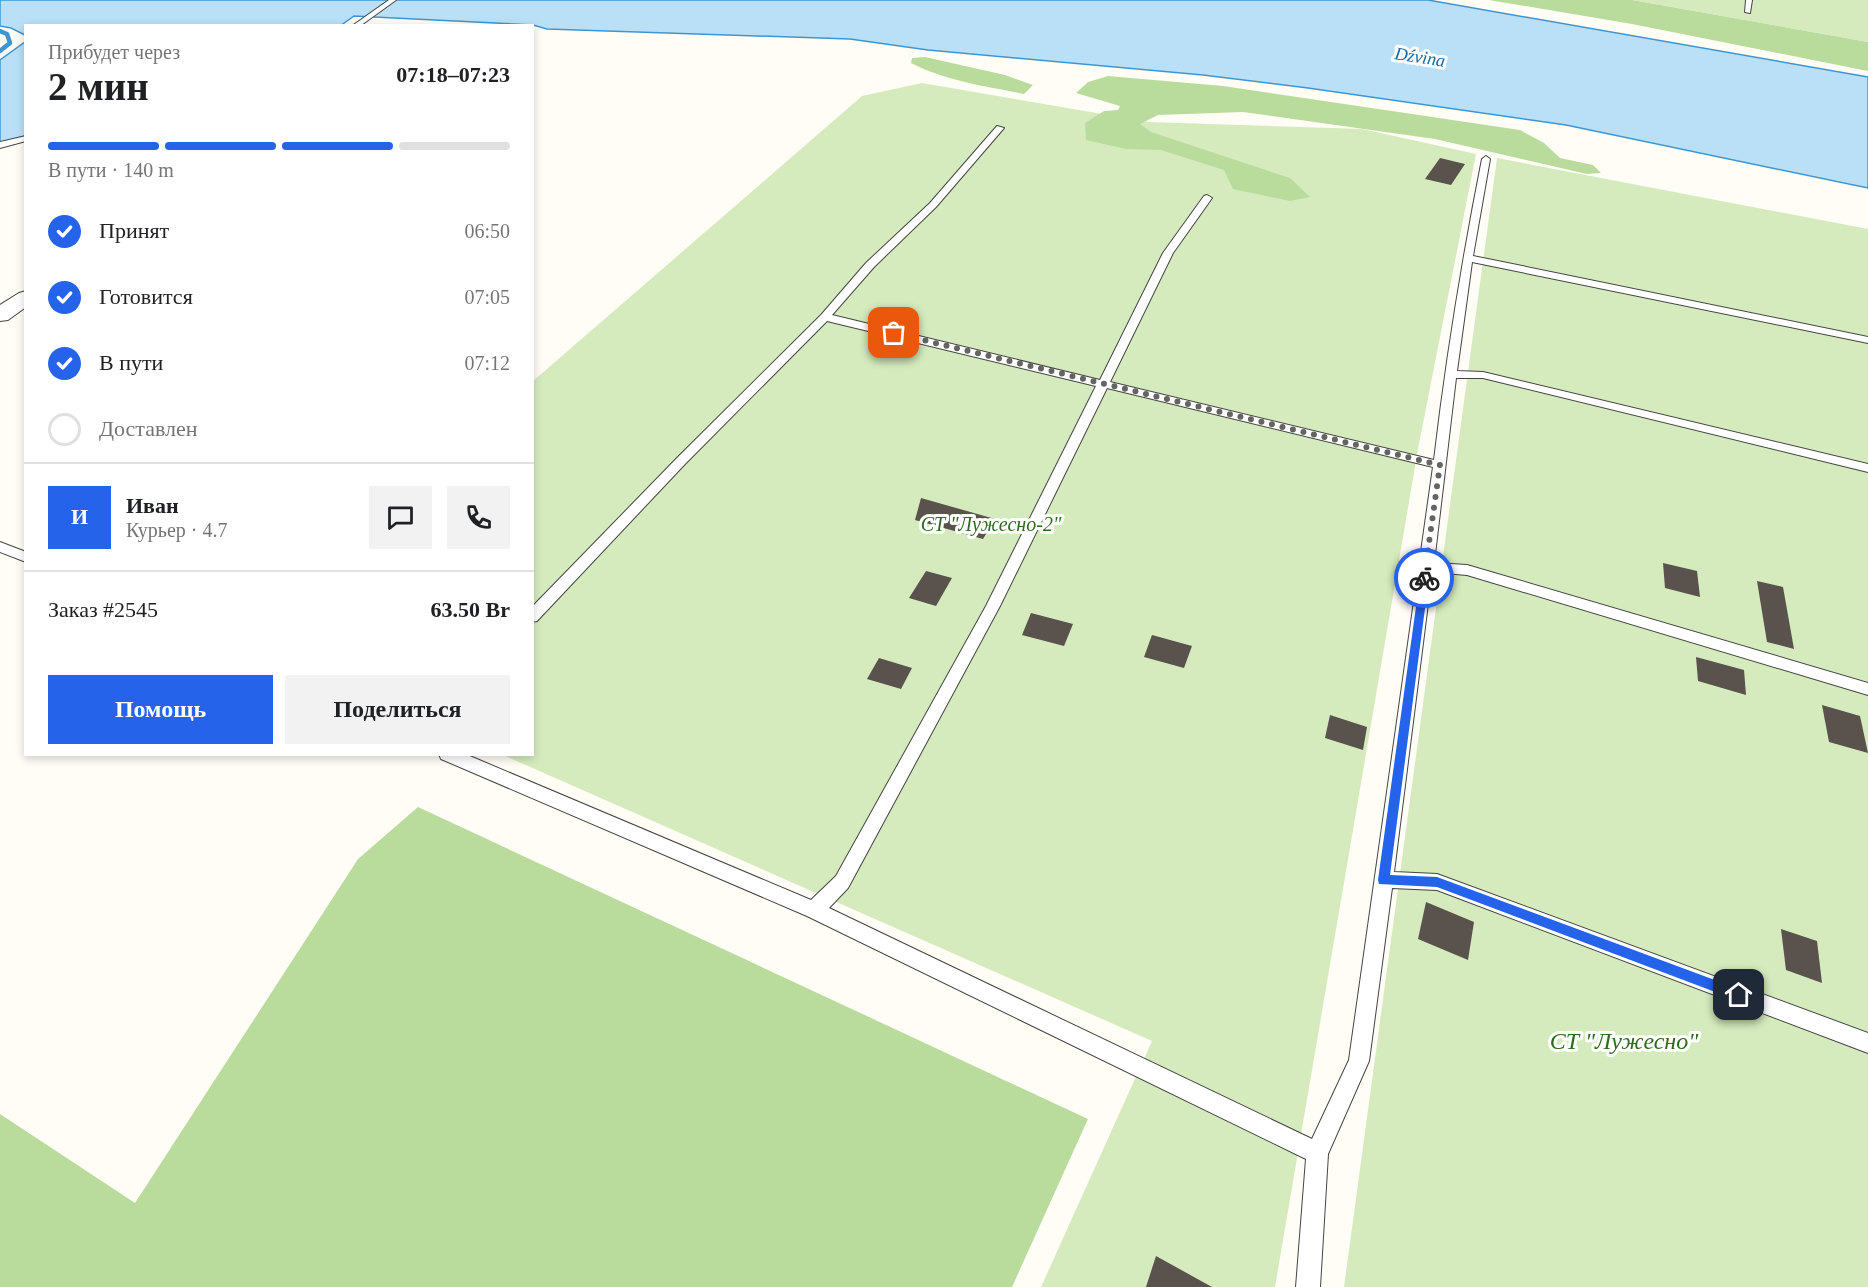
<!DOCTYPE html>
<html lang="ru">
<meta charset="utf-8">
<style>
:root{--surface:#fff;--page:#f2f2f2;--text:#202124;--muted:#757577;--line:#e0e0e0;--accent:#2563eb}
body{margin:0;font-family:"Times New Roman",serif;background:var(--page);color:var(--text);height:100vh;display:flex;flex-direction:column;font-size:22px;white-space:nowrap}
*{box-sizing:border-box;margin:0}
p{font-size:20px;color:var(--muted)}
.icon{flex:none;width:33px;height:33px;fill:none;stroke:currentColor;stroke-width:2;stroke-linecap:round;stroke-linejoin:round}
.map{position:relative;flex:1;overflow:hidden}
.side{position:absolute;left:24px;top:24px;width:510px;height:732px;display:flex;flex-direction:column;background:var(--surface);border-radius:0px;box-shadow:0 3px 9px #0003}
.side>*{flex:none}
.pin{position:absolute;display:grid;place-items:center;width:51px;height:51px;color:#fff;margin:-26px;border-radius:12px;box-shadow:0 3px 9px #0006}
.courier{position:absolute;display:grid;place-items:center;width:60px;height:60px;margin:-30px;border:4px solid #2563eb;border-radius:50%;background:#fff;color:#222;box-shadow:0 2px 8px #0007}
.headline em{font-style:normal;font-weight:700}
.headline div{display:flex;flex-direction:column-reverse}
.headline{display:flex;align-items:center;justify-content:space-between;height:102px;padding:0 24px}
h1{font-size:39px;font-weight:700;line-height:45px}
.bar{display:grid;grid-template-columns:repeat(4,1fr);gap:9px 6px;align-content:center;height:72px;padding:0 24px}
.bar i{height:8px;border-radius:4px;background:var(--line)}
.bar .active{background:var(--accent)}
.bar p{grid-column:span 4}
.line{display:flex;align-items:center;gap:15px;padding:0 24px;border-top:2px solid var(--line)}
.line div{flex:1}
.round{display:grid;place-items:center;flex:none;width:63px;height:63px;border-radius:0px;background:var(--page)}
ol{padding:0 24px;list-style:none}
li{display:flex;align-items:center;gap:18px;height:66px}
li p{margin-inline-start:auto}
li .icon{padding:6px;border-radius:50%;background:var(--accent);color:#fff;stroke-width:4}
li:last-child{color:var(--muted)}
li i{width:33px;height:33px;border:3px solid var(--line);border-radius:50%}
.action{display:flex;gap:12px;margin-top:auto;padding:12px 24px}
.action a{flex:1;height:69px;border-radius:0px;background:var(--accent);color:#fff;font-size:24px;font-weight:700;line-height:69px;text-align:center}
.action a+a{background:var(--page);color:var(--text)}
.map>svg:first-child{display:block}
.green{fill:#d5ebbd}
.forest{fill:#b9dc9c}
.water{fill:#b9e0f7;stroke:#3f96cf;stroke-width:1.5}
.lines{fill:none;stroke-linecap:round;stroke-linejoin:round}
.stream{stroke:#3f96cf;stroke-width:4.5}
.building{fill:#5a524d}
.lane-casing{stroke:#444;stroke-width:2}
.street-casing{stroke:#444;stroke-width:2}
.lane{fill:#fff;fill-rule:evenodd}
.street{fill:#fff;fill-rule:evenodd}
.route{fill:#2563eb}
.done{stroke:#646461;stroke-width:6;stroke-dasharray:0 10.8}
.labels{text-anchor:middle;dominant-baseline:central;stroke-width:6;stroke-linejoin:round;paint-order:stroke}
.far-water-label{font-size:18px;font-style:italic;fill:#1768a6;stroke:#fff}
.park-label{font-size:20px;font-style:italic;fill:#2f6b1f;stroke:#fff}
.near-park-label{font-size:24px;font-style:italic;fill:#2f6b1f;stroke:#fff}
</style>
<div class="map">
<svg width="1868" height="1287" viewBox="0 0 1868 1287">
<rect width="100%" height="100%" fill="#fffdf5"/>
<g class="green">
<path d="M1632 0H1868V42Z"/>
<path d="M922 83 1149 122 1362 129 1476 154 1418 449 1275 1287H1041L1152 1041 503 755 532 754 533 381 862 96Z"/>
<path d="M1497 158 1868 229V1287H1344Z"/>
</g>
<g class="forest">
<path d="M1489 0H1632L1868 42V71L1632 24Z"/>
<path d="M925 57 1005 75 1033 85 1024 94C985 86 946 81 911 63L912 58Z"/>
<path d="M1108 76 1223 86 1520 130 1544 143 1560 158 1593 165 1601 173 1587 174 1435 139 1243 112 1158 115 1140 124 1151 132 1290 178 1310 197 1290 201 1233 189 1224 170 1161 150 1126 149 1086 140 1085 123 1104 111 1118 110 1120 106 1076 93 1088 82Z"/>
<path d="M418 807 1088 1119 1012 1287H0V1114L135 1203 358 859Z"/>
</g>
<g class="water">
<path d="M0 0H1428L1868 77V188L1566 125 1308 88 1203 75 928 50 850 39 547 29 533 25 354 16 340 26H26L25 35 11 28 0 26Z"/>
<path d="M25 42V136L0 143V60Z"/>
</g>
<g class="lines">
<path class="stream" d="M0 31 7 34 10 43 0 51"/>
</g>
<g class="building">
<path d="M1440 158 1465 164 1451 185 1425 179Z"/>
<path d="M921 498 995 519 983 539 915 520Z"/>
<path d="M1663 563 1697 571 1700 597 1665 588Z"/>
<path d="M926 571 952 578 936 606 909 598Z"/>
<path d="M1757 581 1783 587 1794 649 1767 642Z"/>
<path d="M1031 613 1073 624 1064 646 1022 635Z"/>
<path d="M1152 635 1192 646 1184 668 1144 657Z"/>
<path d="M1696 657 1744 670 1746 695 1698 681Z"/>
<path d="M879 658 912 668 901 689 867 679Z"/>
<path d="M1822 705 1860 716 1868 753 1829 742Z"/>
<path d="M1330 715 1367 727 1363 750 1325 738Z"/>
<path d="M1426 902 1474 922 1468 960 1418 939Z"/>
<path d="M1781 929 1817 941 1822 983 1786 970Z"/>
<path d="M1156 1256 1212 1287H1146Z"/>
</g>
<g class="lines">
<defs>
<g id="lane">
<path d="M389 0H396L360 26H352Z"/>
<path d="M1746 0H1752L1750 13 1745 12Z"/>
<path d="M997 126 1004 128 936 207 874 267 832 315 1100 380 1163 253 1204 196 1207 195 1212 198 1173 253 1110 382 1434 460C1446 358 1462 260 1482 159L1486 156 1490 159 1473 256 1868 337V343L1472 262 1457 371 1483 372 1868 464V472L1483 378H1456L1434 563 1467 565 1868 683V695L1467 575 1432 572 1394 872 1437 874 1868 1033V1053L1437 890 1392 888 1369 1061 1328 1154 1320 1287H1296L1306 1159 807 916 441 759 439 754H465L811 900 836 876 986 606 1096 386 827 321 685 464 537 621 532 622V607L677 458 821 315 866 263 930 203ZM1107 388 1433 467 1349 1060 1312 1139 829 908 848 888 1000 606Z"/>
<path d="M26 136V141L0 148V142Z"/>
<path d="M0 542 26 552V562L0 552Z"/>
</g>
<path id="street" d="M26 291V307L8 320 0 321V305L19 293Z"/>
</defs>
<use href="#lane" class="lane-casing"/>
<use href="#street" class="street-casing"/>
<use href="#lane" class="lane"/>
<use href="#street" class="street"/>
</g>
<path class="route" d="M1424 575 1429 578 1390 875 1437 877 1739 989 1743 991 1745 995 1743 999 1739 1001 1437 887 1379 884 1378 880 1420 578Z"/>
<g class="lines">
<path class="done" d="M894 333 1440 465 1424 578"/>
</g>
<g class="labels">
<g class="far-water-label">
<text transform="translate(1420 57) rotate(9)">Dźvina</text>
</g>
<g class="park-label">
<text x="991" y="524">СТ "Лужесно-2"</text>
</g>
<g class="near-park-label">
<text x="1624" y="1041">СТ "Лужесно"</text>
</g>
</g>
</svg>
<div class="pin" style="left:894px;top:333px;background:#ea580c"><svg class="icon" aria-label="bag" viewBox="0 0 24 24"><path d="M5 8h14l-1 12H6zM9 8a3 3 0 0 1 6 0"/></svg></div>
<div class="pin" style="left:1739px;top:995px;background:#1f2937"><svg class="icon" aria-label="home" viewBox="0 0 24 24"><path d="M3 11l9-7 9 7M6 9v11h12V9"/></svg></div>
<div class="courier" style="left:1424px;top:578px"><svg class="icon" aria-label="bike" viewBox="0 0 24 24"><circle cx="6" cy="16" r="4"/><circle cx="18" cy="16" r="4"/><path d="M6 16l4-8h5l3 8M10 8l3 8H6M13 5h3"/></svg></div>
<section class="side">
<div class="headline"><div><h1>2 мин</h1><p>Прибудет через</p></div><em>07:18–07:23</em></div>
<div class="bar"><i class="active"></i><i class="active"></i><i class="active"></i><i></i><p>В пути · 140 m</p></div>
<ol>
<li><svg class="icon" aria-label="check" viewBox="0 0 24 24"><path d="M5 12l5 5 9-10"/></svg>Принят<p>06:50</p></li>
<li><svg class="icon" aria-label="check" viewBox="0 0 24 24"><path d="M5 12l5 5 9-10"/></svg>Готовится<p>07:05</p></li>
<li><svg class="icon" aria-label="check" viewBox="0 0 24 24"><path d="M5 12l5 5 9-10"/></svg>В пути<p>07:12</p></li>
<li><i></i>Доставлен</li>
</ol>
<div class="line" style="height:108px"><b class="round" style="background:var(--accent);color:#fff">И</b><div><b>Иван</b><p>Курьер · 4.7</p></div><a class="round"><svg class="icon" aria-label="chat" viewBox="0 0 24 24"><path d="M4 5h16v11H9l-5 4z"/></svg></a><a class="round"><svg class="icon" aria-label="phone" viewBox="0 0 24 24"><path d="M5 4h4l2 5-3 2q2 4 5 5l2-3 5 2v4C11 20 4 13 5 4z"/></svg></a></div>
<div class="line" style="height:78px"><div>Заказ #2545</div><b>63.50 Br</b></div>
<div class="action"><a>Помощь</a><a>Поделиться</a></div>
</section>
</div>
